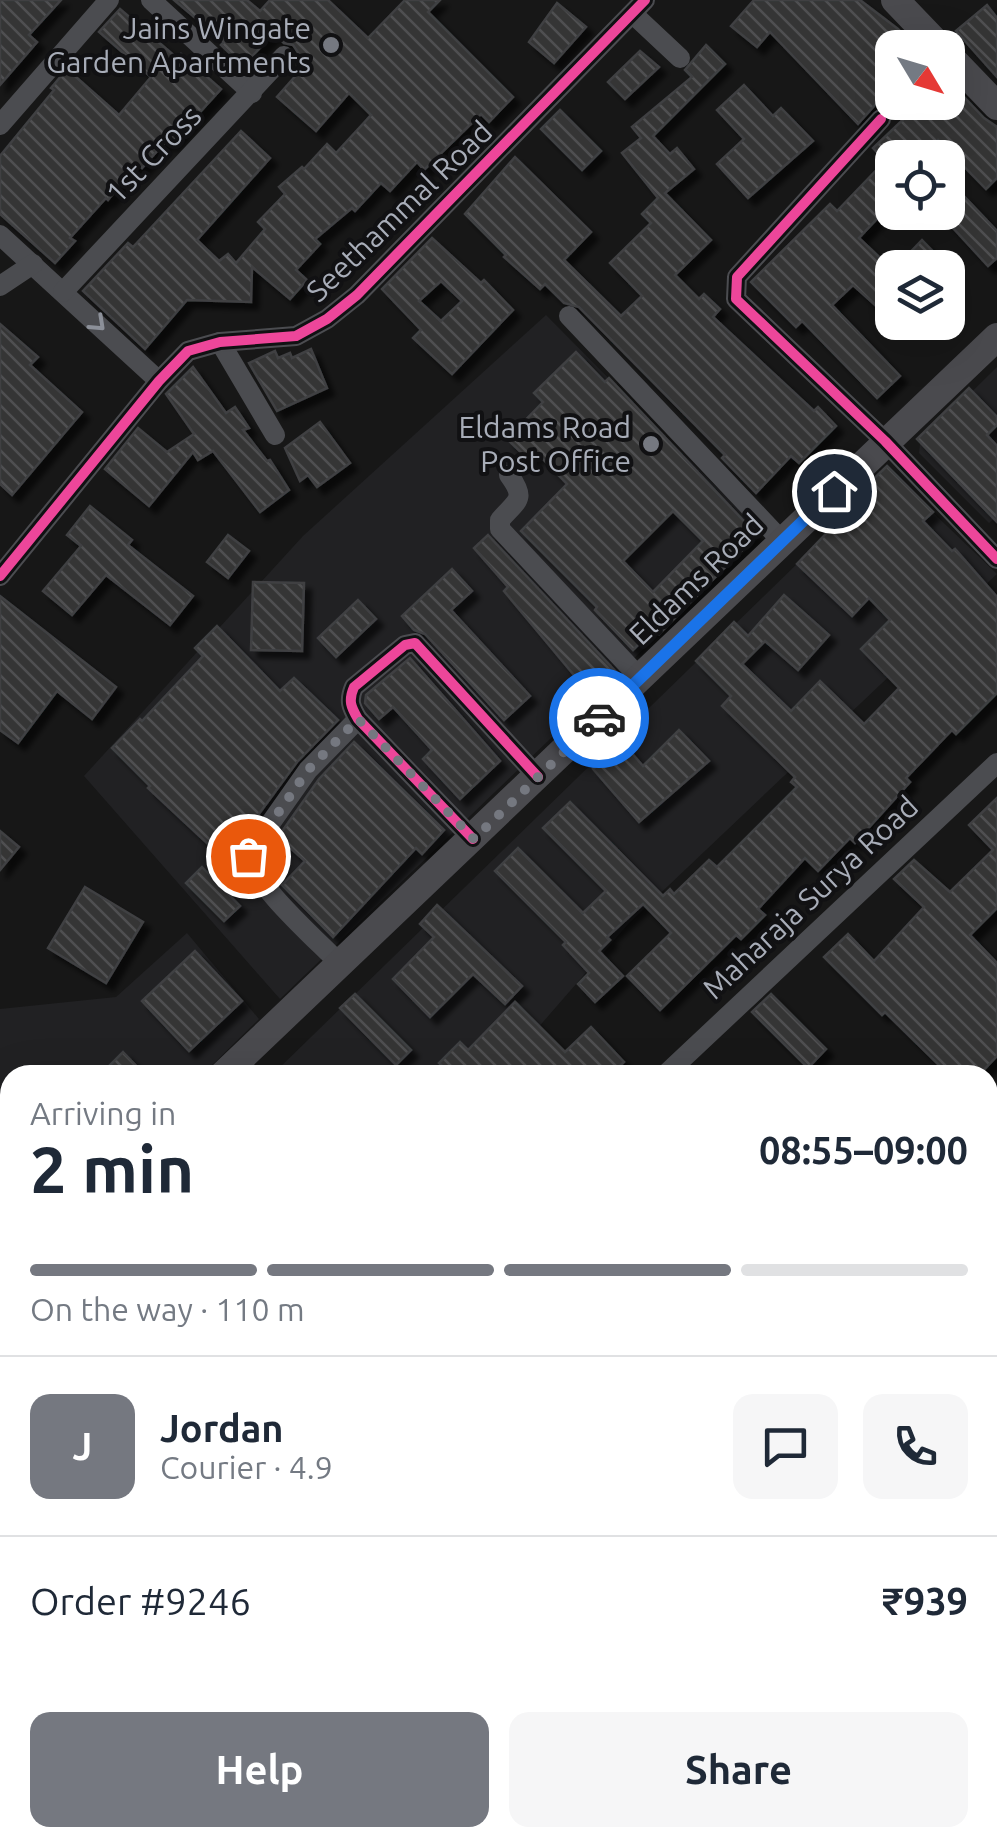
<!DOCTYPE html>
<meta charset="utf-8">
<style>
:root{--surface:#fff;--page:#f6f6f7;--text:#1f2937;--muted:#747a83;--line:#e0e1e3;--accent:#757880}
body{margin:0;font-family:Ubuntu,sans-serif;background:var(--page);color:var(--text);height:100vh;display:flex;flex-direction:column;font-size:38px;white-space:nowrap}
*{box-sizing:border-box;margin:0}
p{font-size:32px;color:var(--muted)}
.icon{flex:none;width:55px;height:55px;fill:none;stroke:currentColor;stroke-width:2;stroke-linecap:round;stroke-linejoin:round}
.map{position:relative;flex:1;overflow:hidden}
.panel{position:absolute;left:0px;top:1065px;width:998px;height:782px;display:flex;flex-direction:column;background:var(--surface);border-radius:30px 30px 0 0;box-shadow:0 10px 40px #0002}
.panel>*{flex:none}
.needle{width:65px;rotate:128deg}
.buttons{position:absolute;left:875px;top:30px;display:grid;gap:20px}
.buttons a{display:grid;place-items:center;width:90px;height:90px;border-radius:20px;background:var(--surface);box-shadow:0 10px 40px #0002;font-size:50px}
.pin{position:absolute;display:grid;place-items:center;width:85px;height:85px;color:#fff;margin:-42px;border:5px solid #fff;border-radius:50%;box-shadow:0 2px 10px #0007}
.courier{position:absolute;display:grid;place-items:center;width:100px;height:100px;margin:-50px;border:8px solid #1a73e8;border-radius:50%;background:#fff;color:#222;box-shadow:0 2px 12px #0007}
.headline em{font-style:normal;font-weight:700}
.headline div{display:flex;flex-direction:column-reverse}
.headline{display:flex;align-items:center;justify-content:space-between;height:170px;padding:0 30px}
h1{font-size:65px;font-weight:700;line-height:75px}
.bar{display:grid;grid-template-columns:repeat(4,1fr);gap:15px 10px;align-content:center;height:120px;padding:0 30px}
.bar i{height:12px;border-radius:8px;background:var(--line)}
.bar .selected{background:var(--accent)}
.bar p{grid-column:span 4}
.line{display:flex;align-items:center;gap:25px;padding:0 30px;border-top:2px solid var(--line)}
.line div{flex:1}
.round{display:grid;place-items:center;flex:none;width:105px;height:105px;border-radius:20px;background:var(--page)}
.button{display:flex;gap:20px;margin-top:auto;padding:20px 30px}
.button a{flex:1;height:115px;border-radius:20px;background:var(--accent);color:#fff;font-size:40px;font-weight:700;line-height:115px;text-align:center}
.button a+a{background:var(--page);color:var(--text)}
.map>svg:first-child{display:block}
.built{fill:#212123}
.building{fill:url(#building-back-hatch);stroke:#3f4043;stroke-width:2.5;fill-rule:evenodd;filter:url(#shadow)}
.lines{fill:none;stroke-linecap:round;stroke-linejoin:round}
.street{stroke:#4b4c50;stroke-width:20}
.secondary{stroke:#4a4a4e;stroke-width:28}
.cycleway-casing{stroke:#111113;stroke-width:16}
.cycleway{stroke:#ed469a;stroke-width:10}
.oneway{stroke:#8c9099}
.done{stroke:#757880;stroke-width:10;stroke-dasharray:0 18}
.route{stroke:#1a73e8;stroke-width:12}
.poi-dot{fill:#757880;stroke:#111113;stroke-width:4}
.labels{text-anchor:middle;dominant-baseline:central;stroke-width:8;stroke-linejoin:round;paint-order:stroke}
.poi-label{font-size:30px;fill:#a8adb8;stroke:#111113;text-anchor:end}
.street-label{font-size:30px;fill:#a8adb8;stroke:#111113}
</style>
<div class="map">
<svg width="997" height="1847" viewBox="0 0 997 1847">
<defs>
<pattern id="building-back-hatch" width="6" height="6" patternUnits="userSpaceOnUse" patternTransform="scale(2.5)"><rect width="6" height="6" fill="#353536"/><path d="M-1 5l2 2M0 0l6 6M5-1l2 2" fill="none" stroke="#4f5051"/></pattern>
<filter id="shadow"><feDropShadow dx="7" dy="7" stdDeviation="2.5" flood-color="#0009"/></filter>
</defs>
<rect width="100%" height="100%" fill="#171717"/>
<g class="built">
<path d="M546 315 763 534 280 999 84 776 303 536Z"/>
<path d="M997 367V516L989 523 919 453 920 443Z"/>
<path d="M898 479 997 574 629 923 497 1075H272L879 484Z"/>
<path d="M187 933 259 1019 202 1075H10V1262L0 1272V1009L116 997Z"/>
<path d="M10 1333V1575L0 1545V1343Z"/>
</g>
<g class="building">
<path d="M0 0H61L29 35 37 42 0 85Z"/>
<path d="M174 0H247L260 11 270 0H328L368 38 405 0H440L428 12 513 97 489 122 481 114 424 170 417 162 390 191 381 183 355 211 352 208 315 239 320 244 296 270 307 280 290 299 252 267 251 302 187 300 145 349 83 291 128 243 133 247 241 131 270 158 197 240 219 261 228 254 236 263 265 229 258 222 285 194 279 187 302 167 304 169 327 144 336 153 371 115 349 93 316 131 277 97 306 64 293 45 284 43 274 33 243 66 221 45 224 42Z"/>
<path d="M754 0H860L898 29 916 48H892V86L858 124 770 32 757 47 731 26Z"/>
<path d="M557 3 586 27 554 63 529 42Z"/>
<path d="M987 5 997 18V77L956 31Z"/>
<path d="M120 9 177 58 181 54 221 89 171 144 167 140 142 168 137 164 108 200 106 198 70 238 75 241 55 263 0 214V156L54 90 51 88 67 69 119 115 151 77 99 32Z"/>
<path d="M706 45 725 64 653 136 670 154 677 148 694 169 665 193 711 240 675 275 699 299 704 294 720 309 713 317 814 411 818 407 836 426 799 463 791 456 756 493 722 458 725 455 579 307 564 303 545 284 540 289 504 257 506 255 465 214 515 157 591 232 564 260 621 316 642 296 610 263 651 223 642 214 658 198 622 153 641 138 632 127 692 77 685 70Z"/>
<path d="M640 51 659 67 625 99 608 82Z"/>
<path d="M948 80 984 118 997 127V178L986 189 938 140 918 158H892V203L859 238 892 269V306L885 314 853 285 832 305 900 376 877 398 802 321 796 327 751 282 830 204 837 211 885 161 873 148 910 113 901 102H948Z"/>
<path d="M744 85 773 116 781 108 813 141 748 198 717 164 744 139 717 110Z"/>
<path d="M560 110 601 151 582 170 541 129Z"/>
<path d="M963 195 997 231V258L988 266 941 215 948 212Z"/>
<path d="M432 238 481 283 484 280 513 310 452 374 413 338 421 330 382 289ZM441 281 462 301 441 321 419 301Z"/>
<path d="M922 240 949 268H895Z"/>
<path d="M0 324 38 357 30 365 82 412 12 495 0 484Z"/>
<path d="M311 349 327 388 277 411 249 363 275 351 278 358 290 353 292 358Z"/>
<path d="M576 352 605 382 609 378 757 535 659 634 654 629 633 650 595 610 597 607 521 531 567 484 538 454 531 462 507 439 543 402 534 393ZM673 511 703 541 653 592 623 561Z"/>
<path d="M193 367 226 413 235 407 249 428 243 430 267 461 270 460 289 490 260 512 213 451 198 460 193 452 149 506 105 469 138 428 167 452 194 434 166 394Z"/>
<path d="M969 388 997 417V425L987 435 997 446V522L917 439Z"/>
<path d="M320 422 350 463 317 487 308 475 300 481 285 448Z"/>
<path d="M887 466 933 512 923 521 952 551 955 549 997 597V693L956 734 952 730 906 778 910 782 855 843 850 838 818 871 805 858 758 909 765 915 741 939 736 935 660 1010 627 976 671 933 643 904 607 937 610 940 599 951 623 976 595 1002 578 984 589 973 563 945 566 942 495 871 518 848 583 913 606 891 543 828 570 802 663 896 670 889 674 894 709 860 717 867 797 787 791 782 795 777 722 706 731 696 696 661 734 622 748 636 784 595 829 635 798 670 765 641 742 664 791 711 820 681 864 724 899 688 861 649 890 620 869 598 852 616 797 564 839 520 835 516Z"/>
<path d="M90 506 132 540 128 545 193 596 170 625 106 575 72 615 43 591 81 546 67 535Z"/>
<path d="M228 535 249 551 228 578 207 562Z"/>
<path d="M488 535 618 674 593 698 504 591 508 587 474 548Z"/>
<path d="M452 569 472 591 451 610 530 696 504 720 425 634 414 630 402 616Z"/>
<path d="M253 582 304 583 302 651 251 650Z"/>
<path d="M0 596 116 687 92 719 57 691 18 743 0 730Z"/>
<path d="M358 600 376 619 336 657 318 638Z"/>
<path d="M217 626 280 691 294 678 338 720 297 762 225 860 148 788 150 786 112 748 140 719 142 721 203 656 195 648Z"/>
<path d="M410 658 500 761 460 799 423 759 432 750 393 707 379 719 365 703 366 695Z"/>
<path d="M679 730 709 761 639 822 593 769 623 743 643 766Z"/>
<path d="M354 742 444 830 422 854 416 848 333 937 282 885 305 861 278 837 319 779Z"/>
<path d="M997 798V908L970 935 997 963V1056L979 1075H933L941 1067 885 1012 882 1015 824 957 848 934 874 961 924 907 894 879 914 860 950 892 993 850 969 825Z"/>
<path d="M0 831 19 847 0 870Z"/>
<path d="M202 867 240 906 224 921 186 883Z"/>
<path d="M85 887 143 922 106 983 48 948Z"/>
<path d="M437 905 522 986 505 1004 473 974 430 1017 393 979 434 937 420 924Z"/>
<path d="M195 951 242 1001 189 1051 142 1001Z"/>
<path d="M355 994 411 1050 396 1065 340 1008Z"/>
<path d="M771 994 826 1049 808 1068 752 1012Z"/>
<path d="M515 1002 565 1052 591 1027 624 1062 611 1075H451L439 1063 460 1042 468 1050Z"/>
<path d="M123 1052 145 1075H100Z"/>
</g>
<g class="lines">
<g class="street">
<path d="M151 0 252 93"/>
<path d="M633 14 680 58"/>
<path d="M881 119 737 277 736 299 885 441 997 559"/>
<path d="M0 125 109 0"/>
<path d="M0 235 159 381"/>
<path d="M0 286 33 264"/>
<path d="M63 292 284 56"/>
<path d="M569 316 782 541"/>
<path d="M220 342 275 435"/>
<path d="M509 475C527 500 517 500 500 520V529L640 678"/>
<path d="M0 576 159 381 188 351 220 342 296 336 327 319 357 295 645 0"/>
<path d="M473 839 358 719C351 707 348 701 354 687L405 645 415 643 538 777"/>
<path d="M340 964C317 940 254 885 248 855L308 770 358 719"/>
<path d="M665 1075 997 763"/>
<path d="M988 1130 997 1120"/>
<path d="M988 1492 997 1502"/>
<path d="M988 1581 997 1571"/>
<path d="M988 1650 997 1659"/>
<path d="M988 1801 997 1810"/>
<path d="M136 1847 147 1838"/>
<path d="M435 1847 445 1838"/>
<path d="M739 1847 748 1838"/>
</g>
<g class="secondary">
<path d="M895 0 941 48"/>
<path d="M948 55 997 106"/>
<path d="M223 1075 997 337"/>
<path d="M0 1291 10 1280"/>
<path d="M0 1602 10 1635"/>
<path d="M0 1666 10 1698"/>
<path d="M0 1768 10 1800"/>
<path d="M24 1838 28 1847"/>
<path d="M54 1838 57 1847"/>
<path d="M719 1838 727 1847"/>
</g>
<defs>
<g id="cycleway">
<path d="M881 119 737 277 736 299 885 441 997 559"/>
<path d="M0 576 159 381 188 351 220 342 296 336 327 319 357 295 645 0"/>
<path d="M473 839 358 719C351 707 348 701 354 687L405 645 415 643 538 777"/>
</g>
</defs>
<use href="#cycleway" class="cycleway-casing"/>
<use href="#cycleway" class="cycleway"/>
</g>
<defs><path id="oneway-chevron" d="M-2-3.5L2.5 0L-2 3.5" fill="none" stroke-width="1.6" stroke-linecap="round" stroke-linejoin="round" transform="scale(2.5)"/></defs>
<use class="oneway" href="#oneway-chevron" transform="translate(98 324) rotate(43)"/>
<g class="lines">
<path class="done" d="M248 856 308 770 358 719 474 839 599 718"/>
<path class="route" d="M599 718 834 491"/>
</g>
<g class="poi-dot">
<circle cx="331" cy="45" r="10"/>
<circle cx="651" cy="444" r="10"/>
</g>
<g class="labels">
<g class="poi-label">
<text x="311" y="28">Jains Wingate<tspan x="311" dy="34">Garden Apartments</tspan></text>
<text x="631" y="427">Eldams Road<tspan x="631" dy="34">Post Office</tspan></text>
</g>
<g class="street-label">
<text transform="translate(153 154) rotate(-46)">1st Cross</text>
<text transform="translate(399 211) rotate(-44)">Seethammal Road</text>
<text transform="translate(696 579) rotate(-44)">Eldams Road</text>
<text transform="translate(810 897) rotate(-43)">Maharaja Surya Road</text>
</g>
</g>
</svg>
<div class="buttons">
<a><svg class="needle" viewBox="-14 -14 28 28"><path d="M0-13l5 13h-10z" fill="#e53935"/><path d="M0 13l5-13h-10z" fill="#747a83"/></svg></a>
<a><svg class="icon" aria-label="locate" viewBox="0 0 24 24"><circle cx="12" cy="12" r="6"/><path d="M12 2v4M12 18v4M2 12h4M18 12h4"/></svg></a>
<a><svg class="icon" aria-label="layers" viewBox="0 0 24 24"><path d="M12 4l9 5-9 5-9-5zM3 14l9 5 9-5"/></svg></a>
</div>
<div class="pin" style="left:248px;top:856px;background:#ea580c"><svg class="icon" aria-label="bag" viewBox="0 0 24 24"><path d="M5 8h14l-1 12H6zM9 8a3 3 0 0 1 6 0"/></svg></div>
<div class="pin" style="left:834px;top:491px;background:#1f2937"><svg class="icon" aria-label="home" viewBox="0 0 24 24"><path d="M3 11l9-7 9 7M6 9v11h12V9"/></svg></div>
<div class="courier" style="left:599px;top:718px"><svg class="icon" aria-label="car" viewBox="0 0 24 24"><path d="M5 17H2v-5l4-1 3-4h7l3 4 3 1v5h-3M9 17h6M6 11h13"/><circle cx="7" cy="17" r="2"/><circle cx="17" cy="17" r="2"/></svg></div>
<section class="panel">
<div class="headline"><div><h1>2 min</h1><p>Arriving in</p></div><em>08:55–09:00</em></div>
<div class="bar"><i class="selected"></i><i class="selected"></i><i class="selected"></i><i></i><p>On the way · 110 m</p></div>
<div class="line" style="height:180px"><b class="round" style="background:var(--accent);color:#fff">J</b><div><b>Jordan</b><p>Courier · 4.9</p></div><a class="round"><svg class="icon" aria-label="chat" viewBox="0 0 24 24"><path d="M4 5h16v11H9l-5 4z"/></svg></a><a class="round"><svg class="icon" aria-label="phone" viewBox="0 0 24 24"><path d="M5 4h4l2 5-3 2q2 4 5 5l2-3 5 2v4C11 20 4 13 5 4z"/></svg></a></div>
<div class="line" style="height:130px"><div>Order #9246</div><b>₹939</b></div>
<div class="button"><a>Help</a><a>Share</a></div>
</section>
</div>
